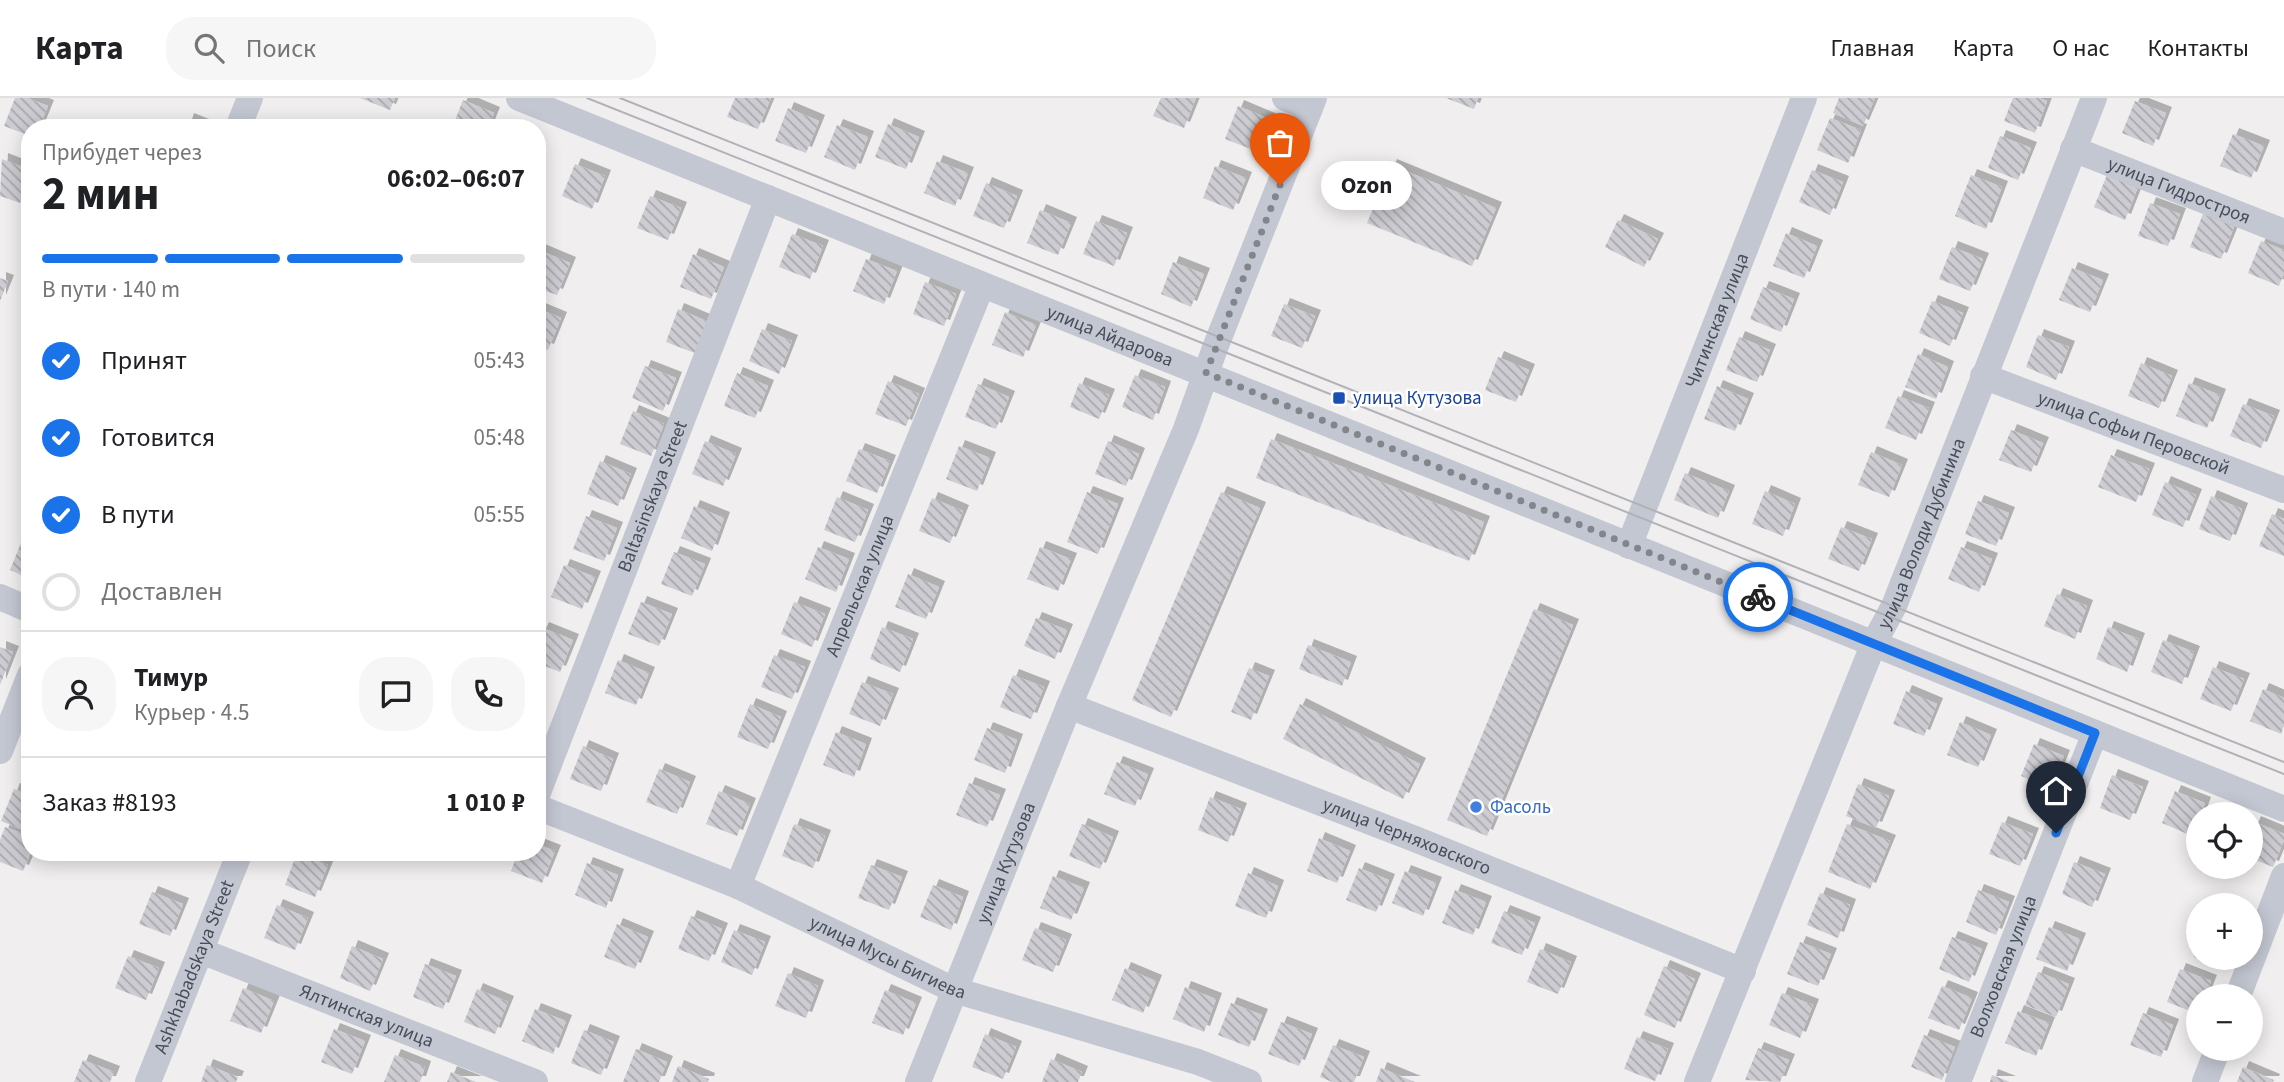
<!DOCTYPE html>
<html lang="ru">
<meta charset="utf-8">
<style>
:root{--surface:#fff;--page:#f6f6f6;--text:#202124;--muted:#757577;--line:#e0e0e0;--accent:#1a73e8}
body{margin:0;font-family:"Source Sans 3",sans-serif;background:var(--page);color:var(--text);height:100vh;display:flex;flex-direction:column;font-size:26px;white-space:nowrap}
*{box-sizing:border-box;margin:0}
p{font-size:23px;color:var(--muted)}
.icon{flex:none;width:38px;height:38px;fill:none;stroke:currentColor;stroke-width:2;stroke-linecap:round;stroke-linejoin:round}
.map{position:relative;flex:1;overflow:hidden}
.sheet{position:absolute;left:21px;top:21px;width:525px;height:742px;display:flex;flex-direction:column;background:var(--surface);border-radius:28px;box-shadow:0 4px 18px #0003}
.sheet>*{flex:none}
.tools{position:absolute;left:2186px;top:704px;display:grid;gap:14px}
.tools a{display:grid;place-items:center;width:77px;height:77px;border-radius:50%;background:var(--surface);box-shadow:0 4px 18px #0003;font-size:35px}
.pin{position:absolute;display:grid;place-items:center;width:60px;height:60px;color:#fff;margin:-72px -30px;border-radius:50% 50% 50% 0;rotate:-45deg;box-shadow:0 0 7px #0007}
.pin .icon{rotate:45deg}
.courier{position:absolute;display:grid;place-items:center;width:70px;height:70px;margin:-35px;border:5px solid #1a73e8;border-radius:50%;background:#fff;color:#222;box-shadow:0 2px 9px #0007}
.bubble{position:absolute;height:49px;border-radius:24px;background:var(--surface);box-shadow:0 4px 18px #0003;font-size:23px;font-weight:700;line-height:49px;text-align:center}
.summary em{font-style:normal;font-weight:700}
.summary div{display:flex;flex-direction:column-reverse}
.summary{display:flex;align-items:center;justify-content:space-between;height:119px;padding:0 21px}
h1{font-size:46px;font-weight:700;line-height:52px}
.bar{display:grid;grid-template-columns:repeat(4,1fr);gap:10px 7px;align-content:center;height:84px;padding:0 21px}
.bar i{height:9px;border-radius:5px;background:var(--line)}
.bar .selected{background:var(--accent)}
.bar p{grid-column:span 4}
.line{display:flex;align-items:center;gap:18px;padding:0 21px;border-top:2px solid var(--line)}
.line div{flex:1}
.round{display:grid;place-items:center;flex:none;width:74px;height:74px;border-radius:28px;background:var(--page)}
ol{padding:0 21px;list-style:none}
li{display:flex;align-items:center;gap:21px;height:77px}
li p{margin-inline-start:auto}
li .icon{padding:7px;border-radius:50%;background:var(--accent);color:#fff;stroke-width:4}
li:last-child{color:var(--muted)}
li i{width:38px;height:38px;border:4px solid var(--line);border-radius:50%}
header{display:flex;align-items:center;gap:42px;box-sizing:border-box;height:98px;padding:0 35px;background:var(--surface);border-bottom:2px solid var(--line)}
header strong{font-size:33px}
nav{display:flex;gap:38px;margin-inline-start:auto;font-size:24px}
.search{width:490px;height:63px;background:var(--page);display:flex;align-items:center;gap:18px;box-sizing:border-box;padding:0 24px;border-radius:28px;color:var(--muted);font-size:26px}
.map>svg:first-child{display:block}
.building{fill:url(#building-back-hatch);filter:url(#shadow)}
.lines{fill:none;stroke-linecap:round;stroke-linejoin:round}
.street{stroke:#c3c7d2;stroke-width:26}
.tram{stroke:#b1b2b8;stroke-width:2}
.done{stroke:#83858d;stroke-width:7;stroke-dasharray:0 12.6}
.route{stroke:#1a73e8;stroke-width:9}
.transit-dot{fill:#1a4fb4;stroke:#fff;stroke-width:2.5}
.shop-dot{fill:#3f7fe0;stroke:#fff;stroke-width:2.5}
.labels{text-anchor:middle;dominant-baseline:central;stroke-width:5;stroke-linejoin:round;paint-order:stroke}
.street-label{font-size:19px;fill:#484d59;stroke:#fff}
.transit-label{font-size:19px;fill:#164399;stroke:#fff;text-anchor:start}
.shop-label{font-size:19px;fill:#366cbe;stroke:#fff;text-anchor:start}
</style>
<header>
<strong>Карта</strong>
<div class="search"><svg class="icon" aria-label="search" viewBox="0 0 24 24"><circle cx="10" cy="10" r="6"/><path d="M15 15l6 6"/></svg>Поиск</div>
<nav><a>Главная</a><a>Карта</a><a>О нас</a><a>Контакты</a></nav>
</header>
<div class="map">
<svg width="2284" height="984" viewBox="0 0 2284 984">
<defs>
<pattern id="building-back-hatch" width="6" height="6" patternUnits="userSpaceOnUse" patternTransform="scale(1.75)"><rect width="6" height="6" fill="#ccccd2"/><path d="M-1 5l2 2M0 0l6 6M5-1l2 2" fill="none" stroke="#a8a8ad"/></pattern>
<filter id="shadow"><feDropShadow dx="6" dy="-6" stdDeviation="0" flood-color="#0004"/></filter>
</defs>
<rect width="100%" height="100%" fill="#f0eeee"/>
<g class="building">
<path d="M15 0H27L48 8 39 30H30V38L4 28Z"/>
<path d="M360 0H395L390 12Z"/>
<path d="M735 0H771L758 31 727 19Z"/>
<path d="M1161 0H1196L1184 30 1153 18Z"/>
<path d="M1446 0H1478L1474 11Z"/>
<path d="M1839 0H1875L1863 28 1833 15Z"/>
<path d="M2013 0H2039L2047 3 2035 35 2004 23Z"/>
<path d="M463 2 494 15 488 30H452Z"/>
<path d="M2135 3 2166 15 2153 48 2122 35Z"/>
<path d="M1238 8 1269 21 1256 53 1225 41Z"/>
<path d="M788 10 819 23 806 55 775 43Z"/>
<path d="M1830 20 1861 32 1848 65 1817 52Z"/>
<path d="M188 21 211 30H185Z"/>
<path d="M888 26 919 39 906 71 875 59Z"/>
<path d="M837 27 868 39 855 72 824 59Z"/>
<path d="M2233 36 2264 48 2251 80 2220 68Z"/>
<path d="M2000 38 2031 50 2018 82 1988 70Z"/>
<path d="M2 61 30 72V80L20 105 0 98Z"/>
<path d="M937 63 968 75 955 108 924 95Z"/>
<path d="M575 66 605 78 592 111 562 98Z"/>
<path d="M1391 67 1496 110 1472 168 1367 125Z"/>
<path d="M1215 68 1246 80 1233 112 1203 100Z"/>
<path d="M1812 72 1843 84 1830 117 1799 104Z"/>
<path d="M1971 77 2002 89 1986 131 1955 118Z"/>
<path d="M2107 77 2138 89 2125 122 2094 109Z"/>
<path d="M986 85 1017 98 1004 130 973 118Z"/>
<path d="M650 98 681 110 668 142 637 130Z"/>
<path d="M2150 105 2180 116 2168 148 2138 138Z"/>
<path d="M1040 112 1071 125 1058 157 1027 145Z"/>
<path d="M2203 116 2234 129 2221 161 2190 149Z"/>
<path d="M1618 122 1658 141 1644 169 1605 149Z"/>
<path d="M1096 123 1127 135 1114 168 1083 156Z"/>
<path d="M1786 135 1817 148 1804 180 1773 168Z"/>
<path d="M792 136 823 148 810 181 779 169Z"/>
<path d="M2261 143 2284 152V175L2279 188 2248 175Z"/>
<path d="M1952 149 1983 161 1970 193 1939 181Z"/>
<path d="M539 152 570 165 557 197 537 190Z"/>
<path d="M693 156 724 169 711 201 680 189Z"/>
<path d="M866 161 897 173 884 206 853 193Z"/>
<path d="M1173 164 1204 176 1191 209 1161 196Z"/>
<path d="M2072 170 2103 182 2090 214 2059 202Z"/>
<path d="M0 180 8 183 0 203Z"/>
<path d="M925 184 956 196 944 228 913 216Z"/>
<path d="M1763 189 1794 201 1781 234 1750 221Z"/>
<path d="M1932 203 1963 215 1950 248 1919 235Z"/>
<path d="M1284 206 1315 218 1302 250 1271 238Z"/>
<path d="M537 210 561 220 548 252 537 248Z"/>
<path d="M678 211 709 224 697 256 666 244Z"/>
<path d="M1005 214 1036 227 1023 259 992 247Z"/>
<path d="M762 231 792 243 779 276 749 263Z"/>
<path d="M2038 237 2069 249 2056 282 2026 269Z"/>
<path d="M1739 239 1770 252 1757 284 1726 272Z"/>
<path d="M1918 256 1948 269 1936 301 1905 289Z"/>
<path d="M1498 259 1529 272 1516 304 1485 292Z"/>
<path d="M2141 265 2172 278 2159 310 2128 298Z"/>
<path d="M645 268 676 280 663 313 632 300Z"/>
<path d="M737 275 768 288 755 320 724 308Z"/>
<path d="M1135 277 1165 289 1153 322 1122 309Z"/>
<path d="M888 283 919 296 906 328 875 316Z"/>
<path d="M1079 285 1109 297 1099 321 1070 309Z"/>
<path d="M2189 285 2220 297 2207 330 2176 318Z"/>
<path d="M978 286 1009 299 996 331 965 319Z"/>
<path d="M1717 288 1748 301 1735 333 1704 321Z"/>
<path d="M1898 298 1929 310 1916 342 1885 330Z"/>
<path d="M2243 306 2274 318 2261 350 2230 338Z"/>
<path d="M633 313 664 326 651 358 620 346Z"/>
<path d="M2011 332 2043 345 2031 374 1999 362Z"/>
<path d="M1271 341 1484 424 1469 463 1256 380Z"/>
<path d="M705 343 736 356 723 388 692 376Z"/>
<path d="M1108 343 1139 356 1126 388 1095 376Z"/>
<path d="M959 348 990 360 977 393 946 381Z"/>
<path d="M859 351 890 363 877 395 846 383Z"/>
<path d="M1871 354 1902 367 1889 399 1858 387Z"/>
<path d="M2111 357 2149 371 2136 404 2098 389Z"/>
<path d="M600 363 631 376 618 408 587 396Z"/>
<path d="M1685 375 1729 393 1718 420 1674 402Z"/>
<path d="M2165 384 2196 397 2183 429 2152 417Z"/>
<path d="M1765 393 1795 406 1783 438 1752 426Z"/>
<path d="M1087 394 1118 406 1098 456 1067 444Z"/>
<path d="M1221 394 1260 410 1171 619 1132 602Z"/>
<path d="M2211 398 2242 411 2230 443 2199 431Z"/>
<path d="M837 399 868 412 855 444 824 432Z"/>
<path d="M932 400 963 413 950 445 919 433Z"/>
<path d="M1978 403 2009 415 1996 448 1965 436Z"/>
<path d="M694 408 724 420 712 453 681 440Z"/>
<path d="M2272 416 2284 421V458L2259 448Z"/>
<path d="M586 418 617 430 604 463 573 451Z"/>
<path d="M1841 429 1872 441 1859 473 1828 461Z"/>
<path d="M23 440 30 443V481L10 472Z"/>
<path d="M818 449 849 461 836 494 805 481Z"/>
<path d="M1040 449 1071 461 1058 493 1027 481Z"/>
<path d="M1961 449 1992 461 1979 494 1948 481Z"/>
<path d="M674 454 705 466 692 498 661 486Z"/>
<path d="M564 467 595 479 582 511 551 499Z"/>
<path d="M908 476 939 489 926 521 895 509Z"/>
<path d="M2057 496 2087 508 2075 541 2044 528Z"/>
<path d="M641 504 672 516 659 548 628 536Z"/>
<path d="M794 504 825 516 812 549 781 536Z"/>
<path d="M1534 511 1573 527 1487 738 1447 722Z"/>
<path d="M1036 520 1067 532 1055 561 1024 548Z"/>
<path d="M882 529 913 541 900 574 870 561Z"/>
<path d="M2108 529 2139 541 2127 574 2096 561Z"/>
<path d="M543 530 573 542 560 574 537 565V543Z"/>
<path d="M2163 542 2194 554 2182 586 2151 574Z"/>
<path d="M1308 547 1351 564 1342 588 1299 571Z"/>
<path d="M0 549 13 554 0 587Z"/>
<path d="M774 557 805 569 792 601 761 589Z"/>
<path d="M618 562 649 575 636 607 605 595Z"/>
<path d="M2213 569 2244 581 2231 613 2200 601Z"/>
<path d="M1249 570 1269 578 1251 622 1231 614Z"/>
<path d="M1013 577 1044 589 1031 621 1000 609Z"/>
<path d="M862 584 893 596 880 628 849 616Z"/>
<path d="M2263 591 2284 600V627L2281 636 2250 623Z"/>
<path d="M1906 593 1937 606 1924 638 1893 626Z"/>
<path d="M750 606 781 619 768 651 737 639Z"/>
<path d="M1300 606 1420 666 1403 701 1283 641Z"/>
<path d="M1960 624 1991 637 1978 669 1947 657Z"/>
<path d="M987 630 1017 642 1005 675 974 662Z"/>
<path d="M836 634 866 646 854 679 823 667Z"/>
<path d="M2034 646 2064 658 2051 690 2021 678Z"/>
<path d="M583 648 613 661 601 693 570 681Z"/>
<path d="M1117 664 1148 676 1135 708 1104 696Z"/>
<path d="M659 671 690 684 677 716 646 704Z"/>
<path d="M2112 677 2143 689 2130 722 2100 710Z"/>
<path d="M969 685 1000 697 987 729 956 717Z"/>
<path d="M1858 686 1889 698 1876 730 1846 718Z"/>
<path d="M14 691 30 697V735L1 723Z"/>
<path d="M719 693 750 706 737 738 706 726Z"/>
<path d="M2175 693 2205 705 2201 716H2198V724L2192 738 2162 725Z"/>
<path d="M1210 699 1241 711 1228 744 1198 732Z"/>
<path d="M2002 724 2033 736 2020 768 1989 756Z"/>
<path d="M2255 724 2284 736V742L2273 769 2250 760V736Z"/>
<path d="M794 726 825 738 813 770 782 758Z"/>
<path d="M1082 726 1113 739 1100 771 1069 758Z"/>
<path d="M1847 726 1890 743 1870 791 1828 774Z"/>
<path d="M5 729 30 738 31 754 23 773 0 764V742Z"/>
<path d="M1319 740 1350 753 1337 785 1307 773Z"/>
<path d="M537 746 555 753 542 785 511 773 518 754H537Z"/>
<path d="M477 754H503L499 763Z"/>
<path d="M297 755 328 767 315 799 285 787Z"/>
<path d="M2074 764 2105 776 2092 809 2062 796Z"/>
<path d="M587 765 618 777 606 810 575 797Z"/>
<path d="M871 767 902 779 889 812 858 800Z"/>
<path d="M1359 770 1389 782 1376 814 1346 802Z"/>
<path d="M1405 773 1436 785 1423 818 1392 805Z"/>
<path d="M1248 775 1278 788 1266 820 1235 808Z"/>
<path d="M1053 778 1084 790 1071 822 1040 810Z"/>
<path d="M933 787 963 799 951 832 920 819Z"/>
<path d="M1455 792 1486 804 1473 837 1442 825Z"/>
<path d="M1978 792 2009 804 1996 837 1966 824Z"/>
<path d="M152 794 183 806 170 838 139 826Z"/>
<path d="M1820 795 1850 807 1838 840 1807 827Z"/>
<path d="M277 807 308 820 295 852 264 840Z"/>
<path d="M1504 813 1535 825 1522 857 1491 845Z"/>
<path d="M691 818 722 831 709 863 678 851Z"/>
<path d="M617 826 648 839 635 871 604 859Z"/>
<path d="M2049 829 2080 841 2067 873 2036 861Z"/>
<path d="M1035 830 1066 842 1053 874 1022 862Z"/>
<path d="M734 832 765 844 752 877 721 864Z"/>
<path d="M1952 839 1982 851 1969 884 1939 871Z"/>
<path d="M1800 844 1831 856 1818 888 1787 876Z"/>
<path d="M352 848 383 861 370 893 340 880Z"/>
<path d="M2198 850V859H2230L2225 871 2194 859Z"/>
<path d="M1540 851 1571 864 1558 896 1527 884Z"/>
<path d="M128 858 159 870 146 902 115 890Z"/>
<path d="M425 866 456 878 443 911 413 899Z"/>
<path d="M1664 868 1695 881 1675 930 1644 917Z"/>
<path d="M1125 870 1156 883 1143 915 1112 902Z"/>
<path d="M2180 871 2211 883 2205 898H2198V916L2167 904Z"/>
<path d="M2038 874 2069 886 2056 919 2025 907Z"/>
<path d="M788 875 818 888 806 920 775 908Z"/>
<path d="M1942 888 1972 900 1959 932 1928 920Z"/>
<path d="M1185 889 1216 901 1204 934 1173 921Z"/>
<path d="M243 890 274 903 261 935 230 923Z"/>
<path d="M477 891 508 904 495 936 464 924Z"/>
<path d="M885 892 916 905 903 937 872 925Z"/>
<path d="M1782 895 1813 907 1800 940 1769 927Z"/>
<path d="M1231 905 1262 917 1249 949 1218 937Z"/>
<path d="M535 911 566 923 553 956 522 943Z"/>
<path d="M2018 913 2049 925 2036 958 2005 945Z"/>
<path d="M2143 915 2173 927 2161 959 2130 947Z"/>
<path d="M1281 924 1312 936 1299 968 1268 956Z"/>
<path d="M334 931 365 943 352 976 321 964Z"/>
<path d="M584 932 614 944 601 977 571 965Z"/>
<path d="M985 936 1016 949 1003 981 972 969Z"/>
<path d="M1924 937 1955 949 1942 982 1911 969Z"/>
<path d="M1637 939 1668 951 1655 983 1624 971Z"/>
<path d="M1333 947 1364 959 1354 984H1332L1320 979Z"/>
<path d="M1758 950 1789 962 1780 984 1745 982Z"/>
<path d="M636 951 667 964 659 984H623Z"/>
<path d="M395 957 425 969 420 984H384Z"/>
<path d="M1051 961 1082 974 1078 984H1042Z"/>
<path d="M83 962 114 974 110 984H74Z"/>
<path d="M207 967 238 979 236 984H201Z"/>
<path d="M678 968 709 981 708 984H672Z"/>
<path d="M2243 969 2274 982 2273 984H2237Z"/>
<path d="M1381 970 1415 984H1376Z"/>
<path d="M451 974 476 984H447Z"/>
<path d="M1992 977 2010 984H1990Z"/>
</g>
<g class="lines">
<g class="street">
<path id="s1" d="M519 0 2284 711"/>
<path d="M1285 0 1310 10"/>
<path d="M238 30 250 0"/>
<path id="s2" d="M2073 51 2284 134"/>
<path id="s3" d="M1983 278 2284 392"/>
<path id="s4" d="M1629 448 1804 0"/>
<path d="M0 499 30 512"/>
<path id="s5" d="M1069 608 1415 741 1743 873"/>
<path d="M0 653 30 577"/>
<path id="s6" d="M537 697 768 100"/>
<path id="s7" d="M537 709 738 788 954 892 1198 964 1249 984"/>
<path id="s8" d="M738 788 982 187"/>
<path id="s9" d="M201 853 535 984"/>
<path d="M2238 898 2284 778"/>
<path id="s10" d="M148 984 240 754"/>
<path id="s11" d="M918 984 1069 608 1186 331 1215 250 1314 0"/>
<path id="s12" d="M1697 984 1874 545 1894 508 2094 0"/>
<path id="s13" d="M1958 984 2095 635"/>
<path d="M2205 984 2218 950"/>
</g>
<g class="tram">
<path d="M587 0 2284 676"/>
<path d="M620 0 2284 664"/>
</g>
</g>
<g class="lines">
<path class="done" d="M1280 87 1206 275 1758 499"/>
<path class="route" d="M1758 499 2095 635 2056 735"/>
</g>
<rect class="transit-dot" x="1332" y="293" width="14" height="14" rx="3.5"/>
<circle class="shop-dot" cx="1476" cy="709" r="7"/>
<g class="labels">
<g class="street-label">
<text stroke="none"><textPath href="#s2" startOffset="114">улица Гидростроя</textPath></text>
<text stroke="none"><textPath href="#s4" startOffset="242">Читинская улица</textPath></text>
<text stroke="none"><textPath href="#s1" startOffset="637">улица Айдарова</textPath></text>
<text stroke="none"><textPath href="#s3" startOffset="161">улица Софьи Перовской</textPath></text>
<text stroke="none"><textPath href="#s6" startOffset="320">Baltasinskaya Street</textPath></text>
<text stroke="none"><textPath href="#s12" startOffset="593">улица Володи Дубинина</textPath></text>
<text stroke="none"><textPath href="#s8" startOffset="324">Апрельская улица</textPath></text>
<text stroke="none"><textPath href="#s5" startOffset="362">улица Черняховского</textPath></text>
<text stroke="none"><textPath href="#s11" startOffset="236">улица Кутузова</textPath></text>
<text stroke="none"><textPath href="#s7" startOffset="382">улица Мусы Бигиева</textPath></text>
<text stroke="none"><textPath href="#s13" startOffset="124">Волховская улица</textPath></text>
<text stroke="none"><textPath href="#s10" startOffset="124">Ashkhabadskaya Street</textPath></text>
<text stroke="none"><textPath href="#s9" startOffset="178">Ялтинская улица</textPath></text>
</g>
<g class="transit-label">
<text x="1353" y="300">улица Кутузова</text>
</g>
<g class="shop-label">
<text x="1490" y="709">Фасоль</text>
</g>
</g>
</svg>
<div class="tools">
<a><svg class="icon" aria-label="locate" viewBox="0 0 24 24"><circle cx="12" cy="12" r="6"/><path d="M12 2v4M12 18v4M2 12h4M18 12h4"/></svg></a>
<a>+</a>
<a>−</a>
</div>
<div class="pin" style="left:1280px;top:87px;background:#ea580c"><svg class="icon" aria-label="bag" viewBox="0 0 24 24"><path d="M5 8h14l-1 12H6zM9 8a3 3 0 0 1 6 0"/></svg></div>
<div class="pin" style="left:2056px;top:735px;background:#1f2937"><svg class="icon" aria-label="home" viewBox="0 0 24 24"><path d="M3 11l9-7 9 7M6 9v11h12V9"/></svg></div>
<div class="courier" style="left:1758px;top:499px"><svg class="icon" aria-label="bike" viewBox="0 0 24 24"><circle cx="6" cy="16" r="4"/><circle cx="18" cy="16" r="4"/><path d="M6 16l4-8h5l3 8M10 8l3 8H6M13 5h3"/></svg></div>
<div class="bubble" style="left:1321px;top:63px;width:91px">Ozon</div>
<section class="sheet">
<div class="summary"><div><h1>2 мин</h1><p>Прибудет через</p></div><em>06:02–06:07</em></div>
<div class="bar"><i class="selected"></i><i class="selected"></i><i class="selected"></i><i></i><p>В пути · 140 m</p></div>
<ol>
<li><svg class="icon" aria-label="check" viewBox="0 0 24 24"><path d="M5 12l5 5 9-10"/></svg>Принят<p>05:43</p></li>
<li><svg class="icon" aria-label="check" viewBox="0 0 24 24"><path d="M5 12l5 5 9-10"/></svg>Готовится<p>05:48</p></li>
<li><svg class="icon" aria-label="check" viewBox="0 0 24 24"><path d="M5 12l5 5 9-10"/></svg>В пути<p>05:55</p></li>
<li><i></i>Доставлен</li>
</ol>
<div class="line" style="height:126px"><a class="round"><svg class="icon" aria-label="person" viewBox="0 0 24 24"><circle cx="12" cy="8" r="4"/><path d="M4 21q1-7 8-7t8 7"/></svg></a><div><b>Тимур</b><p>Курьер · 4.5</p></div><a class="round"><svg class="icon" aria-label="chat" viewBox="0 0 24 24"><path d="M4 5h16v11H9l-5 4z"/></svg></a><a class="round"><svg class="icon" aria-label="phone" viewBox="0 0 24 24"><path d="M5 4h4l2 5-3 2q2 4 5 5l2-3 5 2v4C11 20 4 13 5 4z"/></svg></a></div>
<div class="line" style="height:91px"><div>Заказ #8193</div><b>1 010 ₽</b></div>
</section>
</div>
